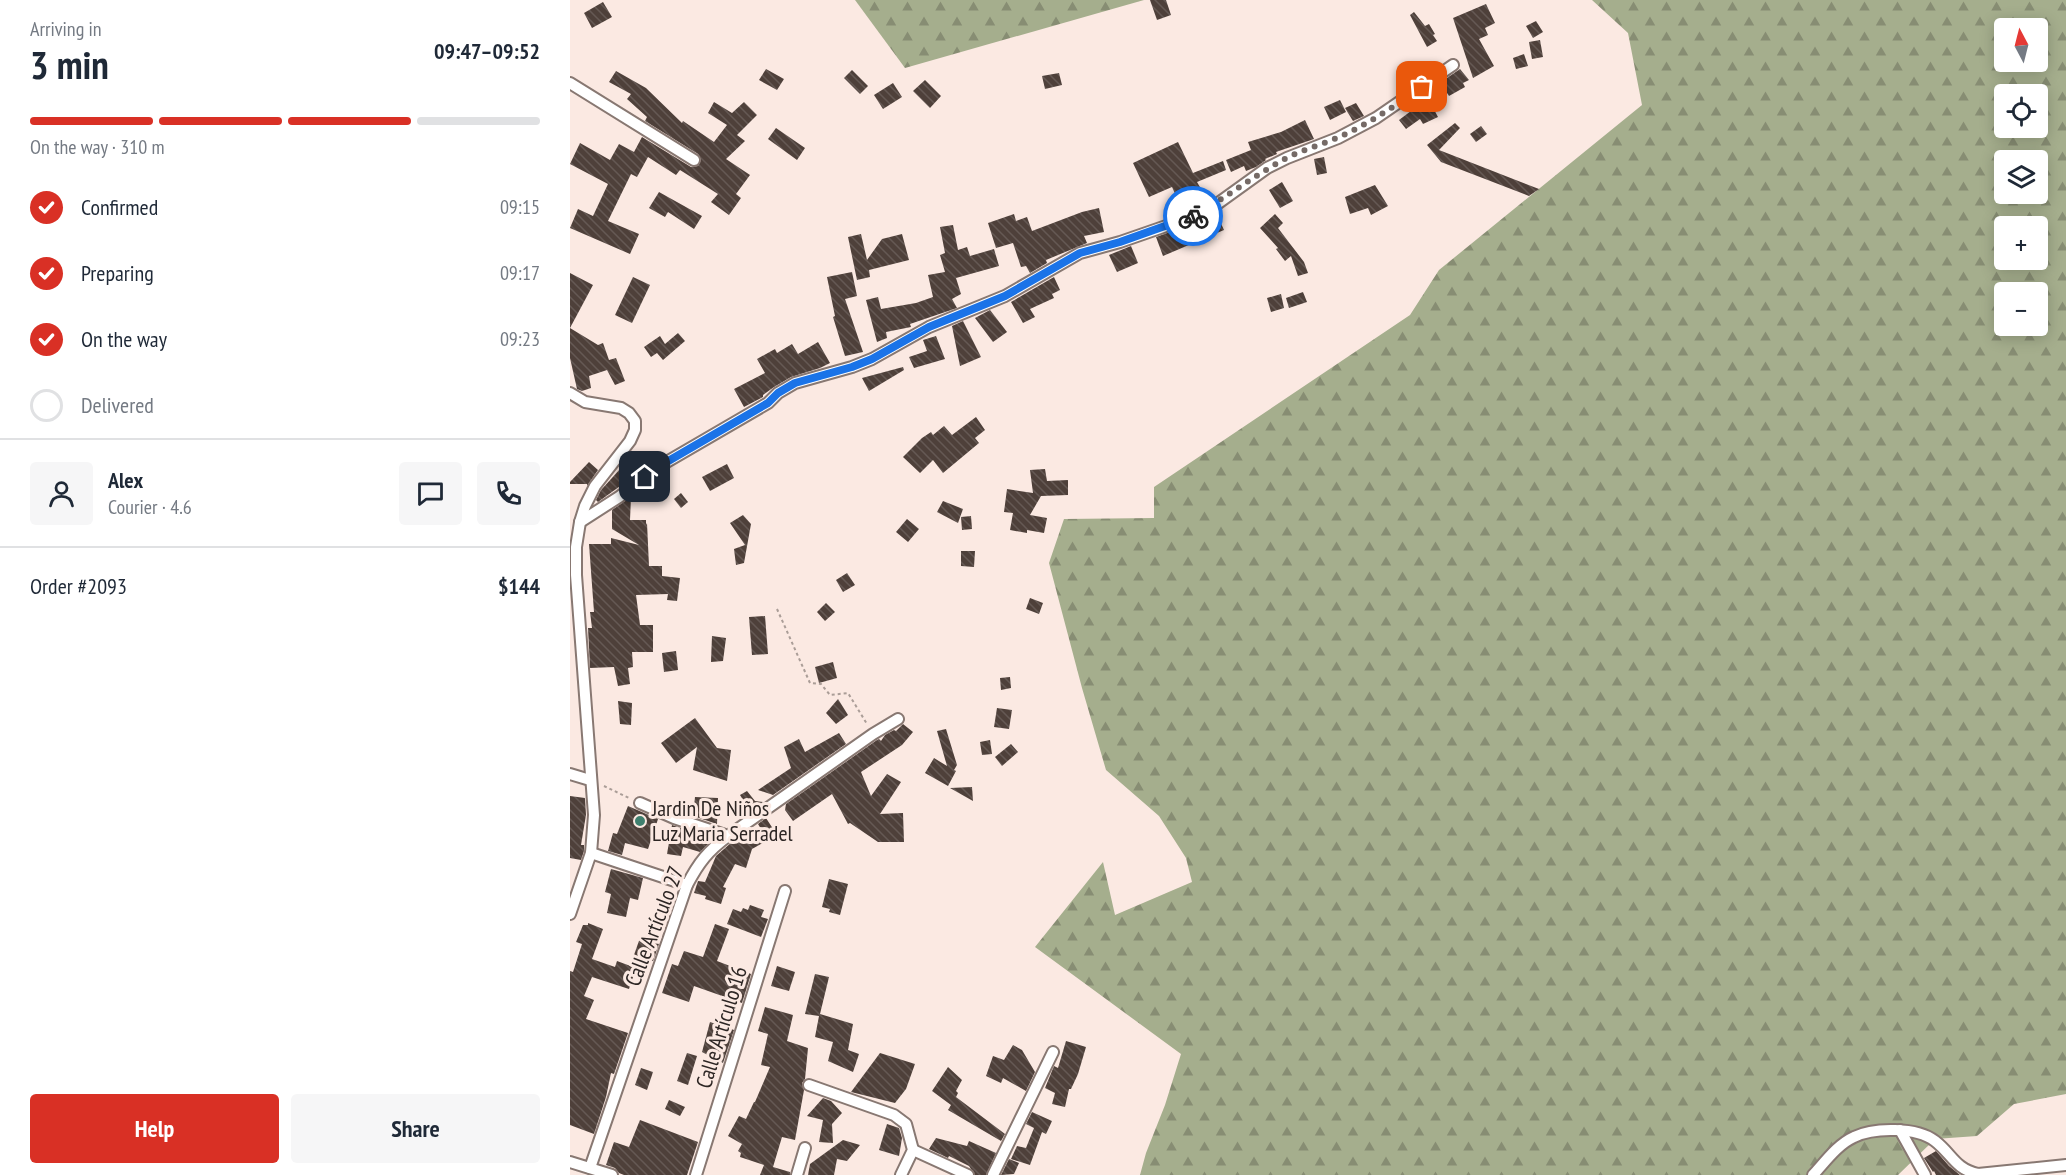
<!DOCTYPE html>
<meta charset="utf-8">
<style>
:root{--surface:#fff;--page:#f6f6f7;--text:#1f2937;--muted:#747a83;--line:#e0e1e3;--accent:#d93025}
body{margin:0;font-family:"PT Sans Narrow",sans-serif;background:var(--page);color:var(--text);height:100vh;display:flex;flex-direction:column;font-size:22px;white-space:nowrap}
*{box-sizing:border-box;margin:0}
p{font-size:20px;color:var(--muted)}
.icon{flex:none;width:33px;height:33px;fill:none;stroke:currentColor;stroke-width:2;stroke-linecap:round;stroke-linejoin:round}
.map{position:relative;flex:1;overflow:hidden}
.side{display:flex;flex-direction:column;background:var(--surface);width:570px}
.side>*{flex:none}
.needle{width:39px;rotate:353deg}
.buttons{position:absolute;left:1424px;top:18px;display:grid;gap:12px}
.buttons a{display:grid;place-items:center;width:54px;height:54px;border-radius:6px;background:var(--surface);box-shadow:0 3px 15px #0003;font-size:30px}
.pin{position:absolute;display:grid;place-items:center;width:51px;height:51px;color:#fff;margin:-26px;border-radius:12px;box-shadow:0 3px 9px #0006}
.courier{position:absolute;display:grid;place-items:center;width:60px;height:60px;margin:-30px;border:4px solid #1a73e8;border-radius:50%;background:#fff;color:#222;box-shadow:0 2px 8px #0007}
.overview em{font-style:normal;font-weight:700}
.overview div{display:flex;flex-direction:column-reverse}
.overview{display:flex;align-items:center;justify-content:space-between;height:102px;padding:0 30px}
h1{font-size:39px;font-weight:700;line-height:45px}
.bar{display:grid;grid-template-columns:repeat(4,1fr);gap:9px 6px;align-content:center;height:72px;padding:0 30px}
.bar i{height:8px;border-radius:4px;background:var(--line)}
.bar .current{background:var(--accent)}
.bar p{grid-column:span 4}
.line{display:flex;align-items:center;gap:15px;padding:0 30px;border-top:2px solid var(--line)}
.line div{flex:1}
.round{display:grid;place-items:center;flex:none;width:63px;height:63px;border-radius:6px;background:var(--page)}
ol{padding:0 30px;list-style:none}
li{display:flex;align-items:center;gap:18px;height:66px}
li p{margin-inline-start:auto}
li .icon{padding:6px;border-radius:50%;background:var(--accent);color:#fff;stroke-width:4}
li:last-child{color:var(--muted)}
li i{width:33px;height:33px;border:3px solid var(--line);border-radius:50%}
.action{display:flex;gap:12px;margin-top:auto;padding:12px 30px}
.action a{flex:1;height:69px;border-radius:6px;background:var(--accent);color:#fff;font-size:24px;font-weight:700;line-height:69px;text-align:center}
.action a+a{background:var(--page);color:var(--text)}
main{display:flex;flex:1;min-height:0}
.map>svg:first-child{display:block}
.forest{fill:url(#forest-firs);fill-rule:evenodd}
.building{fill:url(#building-back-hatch)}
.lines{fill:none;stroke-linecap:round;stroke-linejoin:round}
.street-casing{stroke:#887872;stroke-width:14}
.path{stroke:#aa9d97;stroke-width:2;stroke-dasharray:3 3;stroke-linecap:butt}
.street{stroke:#fff;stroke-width:10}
.done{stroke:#756a66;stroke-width:6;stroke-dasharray:0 10.8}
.route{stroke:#1a73e8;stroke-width:8}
.poi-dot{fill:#3f806f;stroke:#fbe9e2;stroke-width:2}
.labels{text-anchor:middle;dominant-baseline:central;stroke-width:6;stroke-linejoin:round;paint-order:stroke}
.poi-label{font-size:22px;fill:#2d2624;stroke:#fbe9e2;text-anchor:start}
.street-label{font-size:22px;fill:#2d2624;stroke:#fbe9e2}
</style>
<main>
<section class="side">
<div class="overview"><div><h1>3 min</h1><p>Arriving in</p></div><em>09:47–09:52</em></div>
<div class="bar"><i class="current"></i><i class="current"></i><i class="current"></i><i></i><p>On the way · 310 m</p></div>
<ol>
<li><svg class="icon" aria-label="check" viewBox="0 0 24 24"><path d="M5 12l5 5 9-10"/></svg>Confirmed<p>09:15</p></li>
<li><svg class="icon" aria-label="check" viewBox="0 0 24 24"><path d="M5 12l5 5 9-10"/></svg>Preparing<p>09:17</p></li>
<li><svg class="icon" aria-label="check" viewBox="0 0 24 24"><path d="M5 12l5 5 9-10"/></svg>On the way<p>09:23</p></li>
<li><i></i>Delivered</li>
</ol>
<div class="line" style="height:108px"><a class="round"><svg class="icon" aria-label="person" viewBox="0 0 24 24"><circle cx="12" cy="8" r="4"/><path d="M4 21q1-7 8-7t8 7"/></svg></a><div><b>Alex</b><p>Courier · 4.6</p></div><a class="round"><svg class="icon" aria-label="chat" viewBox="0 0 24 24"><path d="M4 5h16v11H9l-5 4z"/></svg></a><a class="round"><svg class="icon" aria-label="phone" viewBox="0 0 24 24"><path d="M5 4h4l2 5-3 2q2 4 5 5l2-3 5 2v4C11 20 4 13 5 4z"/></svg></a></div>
<div class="line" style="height:78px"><div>Order #2093</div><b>$144</b></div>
<div class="action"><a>Help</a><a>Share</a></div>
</section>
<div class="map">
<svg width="1496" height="1175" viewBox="0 0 1496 1175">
<defs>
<pattern id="forest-firs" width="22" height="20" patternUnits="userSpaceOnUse" patternTransform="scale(1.5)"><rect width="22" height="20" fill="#a5ae8d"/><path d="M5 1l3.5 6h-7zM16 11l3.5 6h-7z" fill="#878d73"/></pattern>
<pattern id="building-back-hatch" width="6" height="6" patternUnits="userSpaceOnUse" patternTransform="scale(1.5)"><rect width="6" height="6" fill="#4e403a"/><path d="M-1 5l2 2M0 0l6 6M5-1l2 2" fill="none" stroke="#655954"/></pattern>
</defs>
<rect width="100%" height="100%" fill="#fbe9e2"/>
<g class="forest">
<path d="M285 0H574L335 68Z"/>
<path d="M1022 0H1496V1094L1444 1104 1407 1136 1365 1139 1328 1175H570L576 1153 595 1105 611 1054 465 947 533 862 545 915 622 882 616 858 589 816 536 770 512 688 479 563 494 519 584 518V487L840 315 869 270 1072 105 1058 33ZM1434 28H1467V62H1434ZM1434 94H1467V128H1434ZM1434 160H1467V194H1434ZM1434 226H1467V260H1434ZM1434 292H1467V326H1434Z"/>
</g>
<g class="building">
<path d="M580 0H596L601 15 587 20Z"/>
<path d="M33 2 42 17 22 28 14 13Z"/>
<path d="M916 4 925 23 915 28 918 35 909 39 924 66 903 78 883 18Z"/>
<path d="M844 12 855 26 859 24 865 34 863 35 867 41 857 47 840 15Z"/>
<path d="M966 21 973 32 963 38 956 26Z"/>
<path d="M970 40 973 57 962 59 959 42Z"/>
<path d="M954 54 958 66 946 69 943 58Z"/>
<path d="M196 69 214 79 207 90 189 80Z"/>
<path d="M890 69 899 80 893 83 895 87 879 96 877 93 861 104 868 117 853 124 850 119 836 129 829 120 845 108 841 103Z"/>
<path d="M282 70 298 86 290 94 274 78Z"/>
<path d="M46 71 76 88 112 123 113 121 144 142 157 125 138 113 144 102 162 113 174 102 187 115 167 135 175 141 156 159 180 175 166 194 171 198 159 215 141 202 148 194 110 170 106 175 78 157 67 177 61 174 38 221 69 234 60 254 0 228 8 209 23 216 38 184 0 164 10 143 40 160 49 144 64 152 72 137 121 167 128 166 131 160 128 154 75 121 77 117 57 99 61 94 39 82Z"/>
<path d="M489 73 492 85 475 89 472 76Z"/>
<path d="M355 80 371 96 360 108 343 91Z"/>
<path d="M323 83 332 97 313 109 304 95Z"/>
<path d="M770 100 776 112 760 120 754 107Z"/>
<path d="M786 103 794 116 783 121 775 108Z"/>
<path d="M735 120 744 139 706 152 707 154 695 159 696 160 686 167 676 171 674 166 661 172 656 160 681 150 678 142 711 132Z"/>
<path d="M885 123 890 128 869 150 969 189 959 196 871 162 857 145Z"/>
<path d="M911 126 917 134 906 142 900 134Z"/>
<path d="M206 128 235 148 227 160 198 139Z"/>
<path d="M608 142 623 173 653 161 656 170 627 182 631 189 608 200 602 187 579 197 563 163Z"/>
<path d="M754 157 757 173 747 175 744 159Z"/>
<path d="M712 182 723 201 710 208 699 190Z"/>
<path d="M805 185 818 206 801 215 798 208 780 214 775 197Z"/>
<path d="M89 192 132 216 124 229 98 212 95 217 79 208Z"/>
<path d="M529 208 534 232 514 236 517 243 476 260 477 263 460 273 456 266 451 267 443 243 426 248 418 223 444 214 446 221 457 217 462 231 512 212Z"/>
<path d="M705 214 713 223 708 228 734 262 738 273 728 276 721 256 715 261 706 249 708 248 690 228Z"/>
<path d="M647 215 654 230 593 256 586 237 603 231 604 234Z"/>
<path d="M383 225 388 250 397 247 400 256 424 249 429 266 386 278 391 294 382 299 387 308 340 324 341 327 316 332 317 338 307 342 296 300 308 297 311 309 346 303 363 297 358 275 375 272 370 255 375 253 370 227Z"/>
<path d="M291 234 297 260 312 239 332 234 339 260 299 270 300 277 287 280 278 237Z"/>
<path d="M561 246 568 263 547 272 539 255Z"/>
<path d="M282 272 287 296 275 299 293 352 275 356 263 317 265 316 257 277Z"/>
<path d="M0 273 23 285 0 328Z"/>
<path d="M63 277 80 285 62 323 45 315Z"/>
<path d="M484 277 490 290 482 294 484 298 460 309 465 317 453 323 441 302Z"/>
<path d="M733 292 737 302 719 308 716 298Z"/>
<path d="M711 294 714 308 701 312 697 298Z"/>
<path d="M420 310 437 332 423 342 405 318Z"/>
<path d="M393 321 411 357 390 366 382 326Z"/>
<path d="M0 328 28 345 33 343 39 360 46 358 55 381 45 385 37 370 19 376 21 388 12 391 7 389 0 358Z"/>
<path d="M108 333 115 341 93 360 87 353 81 357 74 347 90 336 95 344Z"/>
<path d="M366 336 375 359 344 368 339 357 357 351 353 340Z"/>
<path d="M248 342 260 363 250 368 221 377 204 387 193 395V397L174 407 164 389 195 373 187 359 205 349 207 353 222 344 228 354Z"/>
<path d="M333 367 334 370 299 391 292 378Z"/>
<path d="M406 417 415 430 405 438 409 443 373 473 363 460 350 473 333 457 352 438 361 432 363 435 374 426 382 435Z"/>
<path d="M61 457 71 471 28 502 26 500 31 490Z"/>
<path d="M19 462 28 470 17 486V484H0V482Z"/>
<path d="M157 464 164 478 140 491 132 477Z"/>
<path d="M475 469 477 481 498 480V495L471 496 460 515 477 518 474 533 457 530V533L440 530 443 513 434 512 437 489 463 493 460 470Z"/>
<path d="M111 493 118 502 111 508 104 499Z"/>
<path d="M61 497 60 520H76V525L77 523 79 566H92V576L110 578 107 601 97 600 98 594 66 595 70 625H83V652H62L63 667 58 668 60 684 48 686 44 667 20 668 18 628H22L20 612H24L19 544H41V538L69 545 42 529V510Z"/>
<path d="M373 501 393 509 388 523 367 512Z"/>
<path d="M173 515 181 524 174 563 166 565 164 549 175 545 160 523Z"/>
<path d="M401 516 402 529 392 530 391 517Z"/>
<path d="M337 519 349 529 338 542 326 532Z"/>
<path d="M391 551H405L404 567 391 566Z"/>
<path d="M277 573 285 585 273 592 266 580Z"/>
<path d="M460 598 473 603 469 614 456 609Z"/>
<path d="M256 603 265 612 255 621 247 612Z"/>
<path d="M195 616 198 654 182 655 179 617Z"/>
<path d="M142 636 156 638 153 661 141 662Z"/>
<path d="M106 651 108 670 94 672 92 653Z"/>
<path d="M263 662 267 678 249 683 245 667Z"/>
<path d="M440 677 441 688 431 690 430 678Z"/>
<path d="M268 699 278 715 266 724 256 713Z"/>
<path d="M48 701 62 703 61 725 50 724Z"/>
<path d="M427 708 442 710 439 729 424 727Z"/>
<path d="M125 718 147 748 161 750 157 781 123 770 127 747 106 763 91 743Z"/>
<path d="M333 724 343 732 332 745 291 772 301 796 317 774 331 782 310 814 333 813 334 842H308L280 823 278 824 262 794 223 821 215 810 216 804 307 740 309 739 311 741 315 735 324 730 326 731Z"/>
<path d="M376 729 387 765 384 770 386 771 378 786 355 773 364 758 377 766 367 731Z"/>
<path d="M269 733 276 744 203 795 188 790 221 768 214 747 229 739 235 752Z"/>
<path d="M420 740 422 754 412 755 410 742Z"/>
<path d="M441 744 448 752 432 766 425 757Z"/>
<path d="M402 787 403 801 380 788Z"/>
<path d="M177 791 185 801 193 802 180 811 170 795Z"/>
<path d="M0 796 15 798 16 815 11 845H14V851L11 860 0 858Z"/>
<path d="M125 797 148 798 147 824 123 816Z"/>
<path d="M58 806 88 819 78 849 55 843 52 855 38 851 43 833 47 834Z"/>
<path d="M196 818 207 835 182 849 176 868 165 864 153 887 156 888 151 904 135 899 136 896 124 893 128 881 135 882 146 856 162 842 191 829 188 824Z"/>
<path d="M102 825 143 839 130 852 113 847 111 856 97 854Z"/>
<path d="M41 869 73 878 68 900 60 898 56 917 37 913 41 894 35 892Z"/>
<path d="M259 879 278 884 270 915 259 912 260 909 252 907Z"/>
<path d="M180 905 194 910 191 917 198 919 191 937 157 924 163 909 171 912 173 908 178 910Z"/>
<path d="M18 923 33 929 22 959 45 967 47 961 66 968 59 989 22 977 14 996 24 1000 16 1019 58 1033 44 1074 41 1073 36 1097 24 1134 0 1125V971L3 972 12 944 6 942 13 925H18Z"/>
<path d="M145 924 159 929 147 961 181 974 172 1003 124 986 119 1002 92 993 102 964 108 966 114 951 133 957Z"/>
<path d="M70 938 89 944 83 961 64 955Z"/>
<path d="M207 966 225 972 219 991 201 986Z"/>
<path d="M245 974 259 977 250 1014 283 1024 278 1050 289 1054 283 1072 258 1061 263 1042 245 1037 249 1016 235 1014Z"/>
<path d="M195 1007 223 1015 217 1041 238 1048 235 1079 232 1083 234 1090 225 1140 212 1137 203 1167 220 1172V1175H190L194 1165 170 1157 171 1153 168 1151 172 1144 158 1136 169 1116 176 1119 184 1102H185L200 1067 191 1065 198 1034 188 1031Z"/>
<path d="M140 1022 164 1030 153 1063 132 1052Z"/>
<path d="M496 1041 516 1047 508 1074 501 1089H499L495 1107 482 1104 485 1093 475 1088 484 1066 488 1068Z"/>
<path d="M443 1045 452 1050 465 1072 456 1091 433 1078 431 1083 416 1076 423 1056 434 1060Z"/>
<path d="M117 1053 127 1056 118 1085 107 1081Z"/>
<path d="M310 1053 345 1064 336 1089 325 1103 281 1092Z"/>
<path d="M378 1067 392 1080 386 1091 388 1093 386 1097 435 1134 431 1141 378 1110 381 1105 362 1091Z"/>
<path d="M71 1068 83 1072 77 1090 65 1085Z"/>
<path d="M253 1098 261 1101 272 1113 262 1124 263 1143 249 1142 253 1120 237 1116Z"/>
<path d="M99 1100 115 1107 110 1116 95 1109Z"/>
<path d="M462 1112 482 1121 476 1134 472 1132 460 1165 441 1159 447 1146 456 1148 464 1128 456 1124Z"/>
<path d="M70 1120 128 1142 117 1175H54L49 1173 45 1168 36 1165 44 1142 59 1147Z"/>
<path d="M317 1124 329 1128 332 1138 329 1156 309 1150Z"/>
<path d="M366 1138 397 1146 399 1141 426 1153 416 1175H405L399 1166 379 1156 378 1158 359 1149Z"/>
<path d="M273 1140 290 1145 277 1161 267 1159 264 1175H238L240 1164Z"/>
<path d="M1366 1151 1379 1166 1390 1175H1366L1364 1171 1363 1172 1354 1158Z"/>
<path d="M439 1159 449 1163 444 1174 431 1175Z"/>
</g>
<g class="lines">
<defs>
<g id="street">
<path d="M0 83 124 160"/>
<path d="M0 393 15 402 51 408 59 413 65 421V430L60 441 25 486 15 506 10 522 6 547V575L24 815 21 853 0 914"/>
<path d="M10 522 49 497 88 467 198 403 208 393 225 383 282 367 302 359 359 327 435 296 510 253 550 242 622 217 647 204 697 168 717 158 768 138 806 118 883 65"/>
<path d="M0 774 20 780"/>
<path d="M70 803 104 818 158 836"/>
<path d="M21 853 117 885"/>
<path d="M239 1085 324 1115 336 1124 343 1150 331 1175"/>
<path d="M1330 1130 1355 1175"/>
<path d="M343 1150 398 1175"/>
<path d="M0 1162 42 1175"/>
<path d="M20 1168 117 885C129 862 138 851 158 836L303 734 328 719"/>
<path d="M126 1175 215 891"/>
<path d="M227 1175 235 1148"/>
<path d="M423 1175 483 1052"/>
<path d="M1243 1175C1255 1162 1268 1144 1284 1137 1304 1127 1347 1127 1365 1141 1382 1154 1385 1169 1408 1174L1496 1165"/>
</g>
</defs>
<use href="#street" class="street-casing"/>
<g class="path">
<path d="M207 609 240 683 251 684 260 695 278 693 297 724"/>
<path d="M34 786 61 799"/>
</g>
<use href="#street" class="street"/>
</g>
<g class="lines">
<path class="done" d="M623 216C654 199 682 177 713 160 731 150 751 145 769 137 799 124 826 105 852 87"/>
<path class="route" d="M75 477 88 467 198 403 208 393 225 383 282 367 302 359 359 327 435 296 510 253 550 242 623 216"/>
</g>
<circle class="poi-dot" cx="70" cy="821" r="6"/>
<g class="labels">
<g class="poi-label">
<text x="82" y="808">Jardin De Niños<tspan x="82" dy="25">Luz Maria Serradel</tspan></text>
</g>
<g class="street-label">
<text transform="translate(84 926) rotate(-69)">Calle Artículo 27</text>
<text transform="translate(151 1027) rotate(-73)">Calle Artículo 16</text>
</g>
</g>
</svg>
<div class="buttons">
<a><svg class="needle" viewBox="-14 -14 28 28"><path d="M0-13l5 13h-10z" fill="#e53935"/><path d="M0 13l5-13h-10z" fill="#747a83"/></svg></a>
<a><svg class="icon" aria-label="locate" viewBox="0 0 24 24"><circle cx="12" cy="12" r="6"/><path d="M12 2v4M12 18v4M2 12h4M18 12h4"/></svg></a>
<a><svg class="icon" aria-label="layers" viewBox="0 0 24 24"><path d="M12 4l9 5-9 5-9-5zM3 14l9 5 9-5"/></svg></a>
<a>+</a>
<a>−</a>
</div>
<div class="pin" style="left:852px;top:87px;background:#ea580c"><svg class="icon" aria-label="bag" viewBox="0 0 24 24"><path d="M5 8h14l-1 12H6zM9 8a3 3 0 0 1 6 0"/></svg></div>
<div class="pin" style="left:75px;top:477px;background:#1f2937"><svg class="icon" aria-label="home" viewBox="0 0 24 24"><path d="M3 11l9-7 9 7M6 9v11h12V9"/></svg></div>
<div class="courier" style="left:623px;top:216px"><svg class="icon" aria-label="bike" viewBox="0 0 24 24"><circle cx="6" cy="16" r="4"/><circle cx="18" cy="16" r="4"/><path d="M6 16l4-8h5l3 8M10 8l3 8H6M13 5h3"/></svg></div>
</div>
</main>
